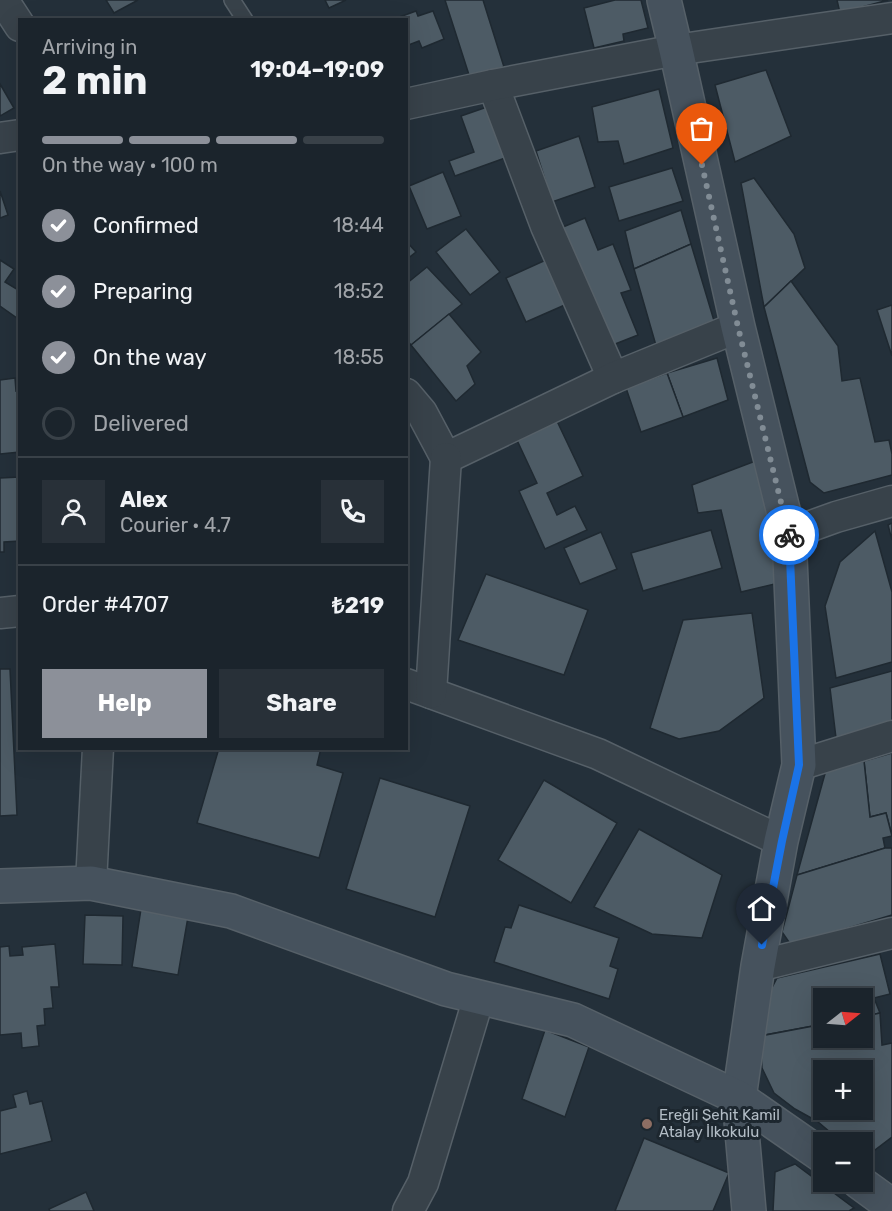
<!DOCTYPE html>
<meta charset="utf-8">
<style>
:root{--surface:#1b242c;--page:#283038;--text:#f1f3f6;--muted:#a0a4a9;--line:#394148;--accent:#8c9099}
body{margin:0;font-family:Rubik,sans-serif;background:var(--page);color:var(--text);height:100vh;display:flex;flex-direction:column;font-size:22px;white-space:nowrap}
*{box-sizing:border-box;margin:0}
p{font-size:20px;color:var(--muted)}
.icon{flex:none;width:33px;height:33px;fill:none;stroke:currentColor;stroke-width:2;stroke-linecap:round;stroke-linejoin:round}
.map{position:relative;flex:1;overflow:hidden}
.sheet{position:absolute;left:18px;top:18px;width:390px;height:732px;display:flex;flex-direction:column;background:var(--surface);border-radius:0px;box-shadow:0 6px 24px #0002,0 0 0 2px var(--line)}
.sheet>*{flex:none}
.needle{width:39px;rotate:73deg}
.buttons{position:absolute;left:813px;top:988px;display:grid;gap:12px}
.buttons a{display:grid;place-items:center;width:60px;height:60px;border-radius:0px;background:var(--surface);box-shadow:0 6px 24px #0002,0 0 0 2px var(--line);font-size:30px}
.pin{position:absolute;display:grid;place-items:center;width:51px;height:51px;color:#fff;margin:-62px -26px;border-radius:50% 50% 50% 0;rotate:-45deg;box-shadow:0 0 6px #0007}
.pin .icon{rotate:45deg}
.courier{position:absolute;display:grid;place-items:center;width:60px;height:60px;margin:-30px;border:4px solid #1a73e8;border-radius:50%;background:#fff;color:#222;box-shadow:0 2px 8px #0007}
.overview em{font-style:normal;font-weight:700}
.overview div{display:flex;flex-direction:column-reverse}
.overview{display:flex;align-items:center;justify-content:space-between;height:102px;padding:0 24px}
h1{font-size:39px;font-weight:700;line-height:45px}
.bar{display:grid;grid-template-columns:repeat(4,1fr);gap:9px 6px;align-content:center;height:72px;padding:0 24px}
.bar i{height:8px;border-radius:4px;background:var(--line)}
.bar .current{background:var(--accent)}
.bar p{grid-column:span 4}
.line{display:flex;align-items:center;gap:15px;padding:0 24px;border-top:2px solid var(--line)}
.line div{flex:1}
.round{display:grid;place-items:center;flex:none;width:63px;height:63px;border-radius:0px;background:var(--page)}
ol{padding:0 24px;list-style:none}
li{display:flex;align-items:center;gap:18px;height:66px}
li p{margin-inline-start:auto}
li .icon{padding:6px;border-radius:50%;background:var(--accent);color:#fff;stroke-width:4}
li:last-child{color:var(--muted)}
li i{width:33px;height:33px;border:3px solid var(--line);border-radius:50%}
.primary-button{display:flex;gap:12px;margin-top:auto;padding:12px 24px}
.primary-button a{flex:1;height:69px;border-radius:0px;background:var(--accent);color:#fff;font-size:24px;font-weight:700;line-height:69px;text-align:center}
.primary-button a+a{background:var(--page);color:var(--text)}
.map>svg:first-child{display:block}
.building{fill:#4d5b65;stroke:#1f2931;stroke-width:1.5;fill-rule:evenodd}
.lines{fill:none;stroke-linecap:round;stroke-linejoin:round}
.lane-casing{stroke:#566068;stroke-width:18}
.street-casing{stroke:#566068;stroke-width:33}
.secondary-casing{stroke:#566068;stroke-width:36}
.lane{stroke:#38424a;stroke-width:15}
.street{stroke:#38424a;stroke-width:30}
.secondary{stroke:#46525d;stroke-width:33}
.done{stroke:#818c95;stroke-width:6;stroke-dasharray:0 10.8}
.route{stroke:#1a73e8;stroke-width:8}
.education-dot{fill:#8d6e63;stroke:#1d272f;stroke-width:2}
.labels{text-anchor:middle;dominant-baseline:central;stroke-width:6;stroke-linejoin:round;paint-order:stroke}
.poi-label{font-size:15px;fill:#b3bdc6;stroke:#1d272f;text-anchor:start}
</style>
<div class="map">
<svg width="892" height="1211" viewBox="0 0 892 1211">
<rect width="100%" height="100%" fill="#24303a"/>
<g class="building">
<path d="M106 0H138L114 13Z"/>
<path d="M325 0H346L329 8Z"/>
<path d="M445 0H483L504 67 470 78Z"/>
<path d="M615 0H641L648 28 623 34 624 41 594 48 584 8Z"/>
<path d="M837 0H888L840 13Z"/>
<path d="M416 11 418 16 433 11 444 39 422 48 419 41 406 46V20L394 19Z"/>
<path d="M766 70 791 136 735 162 715 85Z"/>
<path d="M0 84 14 108 0 116Z"/>
<path d="M659 89 673 148 624 164 618 141 598 142 592 107Z"/>
<path d="M487 107 505 158 455 176 449 161 474 152 461 116Z"/>
<path d="M579 136 595 187 552 202 536 151Z"/>
<path d="M672 168 683 201 619 221 609 187Z"/>
<path d="M443 172 461 216 427 229 409 186Z"/>
<path d="M754 178 794 234 805 268 764 307 741 183Z"/>
<path d="M0 191 8 215 0 218Z"/>
<path d="M681 210 691 244 634 269 625 231Z"/>
<path d="M585 218 598 250 613 244 631 290 621 293 638 335 605 348 558 229Z"/>
<path d="M466 229 500 272 470 295 436 252Z"/>
<path d="M406 241 416 252 406 260Z"/>
<path d="M691 244 715 324 657 349 634 269Z"/>
<path d="M548 259 567 304 526 322 506 278Z"/>
<path d="M0 260 14 269 5 282 20 291V314L17 318 0 306Z"/>
<path d="M427 267 462 304 411 345 406 339V284Z"/>
<path d="M791 281 838 346 842 381 860 378 875 442 889 440 892 454V475L824 493 810 482 764 307Z"/>
<path d="M892 305V356L877 310Z"/>
<path d="M449 314 481 352 467 366 475 384 456 401 411 345Z"/>
<path d="M717 358 728 400 683 417 667 373Z"/>
<path d="M667 373 683 417 641 432 626 388Z"/>
<path d="M15 378 16 391 20 390V452L0 454V380Z"/>
<path d="M556 419 583 476 547 493 557 515 575 506 587 530 545 549 519 491 537 483 516 438Z"/>
<path d="M758 460 779 583 741 592 721 510 698 513 692 485Z"/>
<path d="M20 477V541L4 542V552H0V478Z"/>
<path d="M892 523V540L888 525Z"/>
<path d="M711 530 722 568 643 591 631 553Z"/>
<path d="M875 531 892 592V662L836 678 825 606 840 562Z"/>
<path d="M601 532 617 569 580 584 564 548Z"/>
<path d="M486 574 588 610 564 675 458 640Z"/>
<path d="M752 613 764 698 719 731 679 739 650 728 683 620Z"/>
<path d="M0 669H10L17 815 0 816Z"/>
<path d="M892 671V721L836 738 830 688Z"/>
<path d="M219 748H227L235 751 236 748H321L317 765 343 773 319 858 197 823Z"/>
<path d="M892 753V836L886 813 870 817 864 761Z"/>
<path d="M864 761 870 817 886 813 892 836 883 838 885 848 797 875 826 770Z"/>
<path d="M380 778 470 806 435 917 346 889Z"/>
<path d="M544 780 617 823 571 903 498 860Z"/>
<path d="M639 829 722 875 702 938 652 934 594 907Z"/>
<path d="M885 848H892V915L791 945 782 932 797 875Z"/>
<path d="M519 905 619 938 610 966 618 969 609 999 494 962 505 927 511 928Z"/>
<path d="M141 909 188 917 178 975 132 967Z"/>
<path d="M85 915 123 916 122 965 83 964Z"/>
<path d="M55 944 59 987H51L53 1008 44 1009 45 1025 37 1026 39 1046 22 1048 21 1033 0 1035V947L9 946 10 956 23 955 22 947Z"/>
<path d="M880 954 890 994 874 998 880 1013 862 1017V999H824V1024L760 1036 763 1005 777 978Z"/>
<path d="M880 1013 882 1045 892 1043V1137L863 1159 862 1143H843L817 1121 795 1109 774 1093 762 1068 760 1036 824 1024V1038H862V1017ZM824 1071H862V1110H824Z"/>
<path d="M545 1030 589 1047 565 1117 522 1099Z"/>
<path d="M27 1091 30 1104 42 1101 52 1141 0 1154V1111L16 1107 13 1095Z"/>
<path d="M644 1138 729 1173 713 1211H615Z"/>
<path d="M795 1164 854 1208 849 1211H773L775 1172Z"/>
<path d="M86 1192 94 1211H50L49 1209Z"/>
</g>
<g class="lines">
<defs>
<path id="lane" d="M232 0 245 20"/>
<g id="street">
<path d="M3 0 20 26"/>
<path d="M493 85 546 226 613 378"/>
<path d="M406 104 493 85 676 50 892 18"/>
<path d="M0 138 20 135"/>
<path d="M406 394 422 413 446 458 613 378 738 327"/>
<path d="M789 534 836 517 892 501"/>
<path d="M0 613 20 611"/>
<path d="M406 684 598 754 781 841"/>
<path d="M431 693 446 458"/>
<path d="M799 765 892 736"/>
<path d="M91 883 98 748"/>
<path d="M758 966 892 933"/>
<path d="M408 1211 423 1183 479 997"/>
</g>
<g id="secondary">
<path d="M664 0 676 50 738 327 789 534 799 765 781 841 758 966 739 1098 749 1211"/>
<path d="M0 886 91 883 231 911 446 989 573 1020 739 1098 824 1157"/>
<path d="M859 1182 892 1206"/>
</g>
</defs>
<use href="#lane" class="lane-casing"/>
<use href="#street" class="street-casing"/>
<use href="#secondary" class="secondary-casing"/>
<use href="#lane" class="lane"/>
<use href="#street" class="street"/>
<use href="#secondary" class="secondary"/>
</g>
<g class="lines">
<path class="done" d="M702 165 738 327 789 535"/>
<path class="route" d="M762 945 782 841 799 765 789 535"/>
</g>
<circle class="education-dot" cx="647" cy="1124" r="6"/>
<g class="labels">
<g class="poi-label">
<text x="659" y="1115">Ereğli Şehit Kamil<tspan x="659" dy="17">Atalay İlkokulu</tspan></text>
</g>
</g>
</svg>
<div class="buttons">
<a><svg class="needle" viewBox="-14 -14 28 28"><path d="M0-13l5 13h-10z" fill="#e53935"/><path d="M0 13l5-13h-10z" fill="#a0a4a9"/></svg></a>
<a>+</a>
<a>−</a>
</div>
<div class="pin" style="left:702px;top:165px;background:#ea580c"><svg class="icon" aria-label="bag" viewBox="0 0 24 24"><path d="M5 8h14l-1 12H6zM9 8a3 3 0 0 1 6 0"/></svg></div>
<div class="pin" style="left:762px;top:945px;background:#1f2937"><svg class="icon" aria-label="home" viewBox="0 0 24 24"><path d="M3 11l9-7 9 7M6 9v11h12V9"/></svg></div>
<div class="courier" style="left:789px;top:535px"><svg class="icon" aria-label="bike" viewBox="0 0 24 24"><circle cx="6" cy="16" r="4"/><circle cx="18" cy="16" r="4"/><path d="M6 16l4-8h5l3 8M10 8l3 8H6M13 5h3"/></svg></div>
<section class="sheet">
<div class="overview"><div><h1>2 min</h1><p>Arriving in</p></div><em>19:04–19:09</em></div>
<div class="bar"><i class="current"></i><i class="current"></i><i class="current"></i><i></i><p>On the way · 100 m</p></div>
<ol>
<li><svg class="icon" aria-label="check" viewBox="0 0 24 24"><path d="M5 12l5 5 9-10"/></svg>Confirmed<p>18:44</p></li>
<li><svg class="icon" aria-label="check" viewBox="0 0 24 24"><path d="M5 12l5 5 9-10"/></svg>Preparing<p>18:52</p></li>
<li><svg class="icon" aria-label="check" viewBox="0 0 24 24"><path d="M5 12l5 5 9-10"/></svg>On the way<p>18:55</p></li>
<li><i></i>Delivered</li>
</ol>
<div class="line" style="height:108px"><a class="round"><svg class="icon" aria-label="person" viewBox="0 0 24 24"><circle cx="12" cy="8" r="4"/><path d="M4 21q1-7 8-7t8 7"/></svg></a><div><b>Alex</b><p>Courier · 4.7</p></div><a class="round"><svg class="icon" aria-label="phone" viewBox="0 0 24 24"><path d="M5 4h4l2 5-3 2q2 4 5 5l2-3 5 2v4C11 20 4 13 5 4z"/></svg></a></div>
<div class="line" style="height:78px"><div>Order #4707</div><b>₺219</b></div>
<div class="primary-button"><a>Help</a><a>Share</a></div>
</section>
</div>
